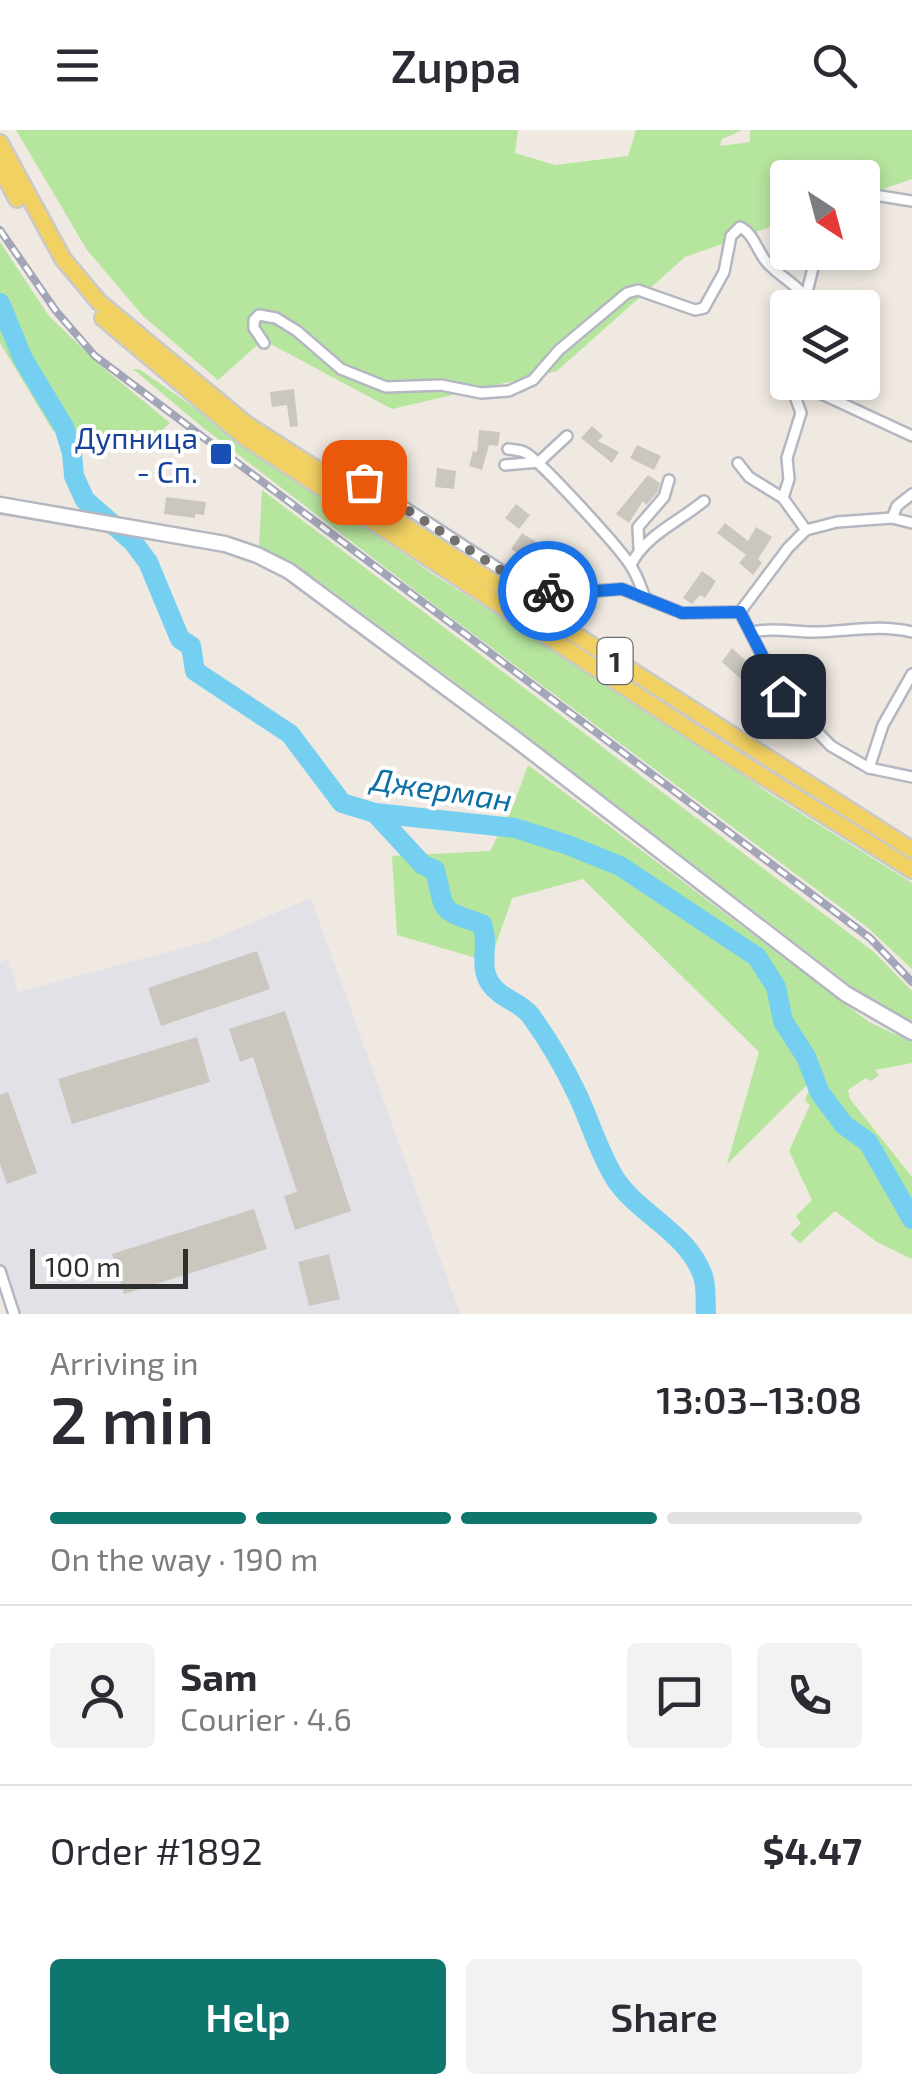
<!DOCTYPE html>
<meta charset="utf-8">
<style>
:root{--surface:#fff;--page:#f2f2f3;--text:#2b2b33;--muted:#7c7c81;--line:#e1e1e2;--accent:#0f766e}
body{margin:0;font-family:"Exo 2",sans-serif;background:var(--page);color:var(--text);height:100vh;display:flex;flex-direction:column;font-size:38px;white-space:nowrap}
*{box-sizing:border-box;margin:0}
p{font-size:32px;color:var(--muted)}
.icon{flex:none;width:55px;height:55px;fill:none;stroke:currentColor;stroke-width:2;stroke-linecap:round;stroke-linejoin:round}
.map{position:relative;height:1184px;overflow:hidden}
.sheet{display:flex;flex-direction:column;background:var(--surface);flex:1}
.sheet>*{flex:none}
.needle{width:65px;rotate:144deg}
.tools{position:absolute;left:770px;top:30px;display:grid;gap:20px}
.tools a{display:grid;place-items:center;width:110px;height:110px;border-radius:10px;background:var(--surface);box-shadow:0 5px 15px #0003;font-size:50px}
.scale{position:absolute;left:30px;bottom:25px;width:158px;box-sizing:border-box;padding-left:10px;border:5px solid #2e2e2e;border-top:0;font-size:28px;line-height:35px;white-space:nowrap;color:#2e2e2e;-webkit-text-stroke:8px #fff;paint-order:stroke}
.pin{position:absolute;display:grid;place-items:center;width:85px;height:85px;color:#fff;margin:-42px;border-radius:20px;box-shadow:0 5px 15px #0006}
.courier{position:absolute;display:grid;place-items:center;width:100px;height:100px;margin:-50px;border:8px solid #1a73e8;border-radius:50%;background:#fff;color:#222;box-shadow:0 2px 12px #0007}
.overview em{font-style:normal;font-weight:600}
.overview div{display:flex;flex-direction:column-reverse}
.overview{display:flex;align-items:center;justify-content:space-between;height:170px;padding:0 50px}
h1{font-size:65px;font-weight:600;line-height:75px}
.bar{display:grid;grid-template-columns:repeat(4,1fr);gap:15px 10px;align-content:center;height:120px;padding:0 50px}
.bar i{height:12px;border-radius:8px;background:var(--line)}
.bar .active{background:var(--accent)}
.bar p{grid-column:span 4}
.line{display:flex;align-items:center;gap:25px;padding:0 50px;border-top:2px solid var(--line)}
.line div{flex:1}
.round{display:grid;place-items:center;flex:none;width:105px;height:105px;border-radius:10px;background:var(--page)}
.cta{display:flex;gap:20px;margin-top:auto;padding:20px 50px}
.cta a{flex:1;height:115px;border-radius:10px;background:var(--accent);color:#fff;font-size:40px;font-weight:600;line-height:115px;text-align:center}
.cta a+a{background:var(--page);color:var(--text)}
header{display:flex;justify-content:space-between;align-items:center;height:130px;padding:0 50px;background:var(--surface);font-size:45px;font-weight:600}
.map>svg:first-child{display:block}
.industrial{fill:#e3e1e8}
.green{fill:#b6e59e}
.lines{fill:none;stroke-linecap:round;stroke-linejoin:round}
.river{stroke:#75cff0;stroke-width:20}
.building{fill:#cbc7bf}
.street-casing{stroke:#b4b7c1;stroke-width:14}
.secondary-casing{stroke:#b4b7c1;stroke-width:19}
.primary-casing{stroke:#c9c9c9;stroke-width:20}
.street{stroke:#fff;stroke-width:9}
.secondary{stroke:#fff;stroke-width:14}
.primary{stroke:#f2d163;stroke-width:15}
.rail-casing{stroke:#a3a6b8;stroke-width:8}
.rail{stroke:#fff;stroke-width:4;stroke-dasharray:11;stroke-linecap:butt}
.done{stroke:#726f6d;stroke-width:10;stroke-dasharray:0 18}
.route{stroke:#1a73e8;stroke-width:12}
.transit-dot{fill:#1a4fb4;stroke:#fff;stroke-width:4}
.labels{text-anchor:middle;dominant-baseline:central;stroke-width:8;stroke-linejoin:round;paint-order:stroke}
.shield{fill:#fff;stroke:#6d6d6d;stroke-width:2.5}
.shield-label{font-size:28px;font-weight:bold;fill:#2e2e2e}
.transit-label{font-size:30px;fill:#164399;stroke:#fff;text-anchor:end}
.water-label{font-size:32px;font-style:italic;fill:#0d6fa3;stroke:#fff}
</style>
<header><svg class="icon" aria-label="menu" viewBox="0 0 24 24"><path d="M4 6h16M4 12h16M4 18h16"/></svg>Zuppa<svg class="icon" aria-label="search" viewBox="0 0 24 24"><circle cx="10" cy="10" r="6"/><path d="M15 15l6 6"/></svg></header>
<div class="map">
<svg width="912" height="1184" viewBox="0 0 912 1184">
<rect width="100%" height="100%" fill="#efe9e1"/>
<path class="industrial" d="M311 768 460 1184H14L0 1141V832L8 829 18 862 209 811Z"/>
<g class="green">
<path d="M16 0H518L515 23 555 35 628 26 636 0H743L722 9 720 16 750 12V0H912V49L863 66 862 48H788L787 91 685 127 557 241 392 279 263 210 218 250 143 186 87 120Z"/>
<path d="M0 112 49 186 101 236 170 293 136 323 53 301 0 213Z"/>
<path d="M133 239H139L434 445 628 566 770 664 912 753V839L867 797 438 478 201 296Z"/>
<path d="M262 360 874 822 912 861V892L876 875 510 593 319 451 259 416Z"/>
<path d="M528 635 869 892 912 912V933L875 940 879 945 871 951 866 948 848 960 850 969 912 1047V1129L877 1112 835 1081 800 1113 790 1104 801 1093 796 1086 812 1070 789 1021 810 975 805 971 812 950 727 1034 759 922 583 749 512 768 490 832 397 805 392 726 490 721 514 674Z"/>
</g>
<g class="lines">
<g class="river">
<path d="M0 173 23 229 64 297 72 323 74 346 85 370 133 412 148 432 180 509 191 516 195 541 290 604 342 673 375 683 515 698 568 715 620 736 757 827 776 857 783 891 806 927 820 963 844 995 868 1012 912 1089"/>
<path d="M375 683 423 735 435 740C446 783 437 779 482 794 490 816 478 835 490 853 501 870 520 871 531 886 549 911 565 938 578 966 591 994 599 1023 616 1050 641 1086 687 1102 703 1146 707 1157 705 1172 706 1184"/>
</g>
</g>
<g class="building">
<path d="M294 259 298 296 290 297 287 275 272 277 270 262Z"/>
<path d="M592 296 603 306 598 311 619 322 612 333 581 308Z"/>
<path d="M479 300 500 302 498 316 489 315 482 340 469 336 473 321 477 322Z"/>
<path d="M637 315 661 326 654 340 630 328Z"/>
<path d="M437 338 456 341 454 359 435 357Z"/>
<path d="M648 345 660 353 657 363 646 375 643 371 629 393 616 384Z"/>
<path d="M166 367 206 372 204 385 195 384V388L164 384Z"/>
<path d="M516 374 530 385 519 399 505 388Z"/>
<path d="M725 393 748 411 756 397 772 407 758 429 762 433 753 445 739 433 746 425 717 403Z"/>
<path d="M522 403 536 412 525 428 511 419Z"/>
<path d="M564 416 580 429 569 442 554 429Z"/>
<path d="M702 441 716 451 705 468 700 465 692 474 683 468Z"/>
<path d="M732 518 764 547 753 560 722 532Z"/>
<path d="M257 821 270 859 161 896 148 858Z"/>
<path d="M285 881 351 1081 295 1100 284 1066 297 1062 253 927 240 932 229 899Z"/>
<path d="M197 907 210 952 72 994 58 949Z"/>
<path d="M8 962 37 1043 7 1054 0 1034V965Z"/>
<path d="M254 1079 267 1119 124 1164 112 1124Z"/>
<path d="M329 1124 340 1169 309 1176 298 1132Z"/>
</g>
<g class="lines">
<defs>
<g id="street">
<path d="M862 63 912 71"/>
<path d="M803 178 817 122"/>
<path d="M264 213 254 198V190L259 185 276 188 297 201 341 239 386 257 441 255 481 263 509 261 533 250 559 220 627 163 638 160 695 180 704 178 724 142 731 106 740 97C753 103 756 118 765 130 776 144 792 151 804 165"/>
<path d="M798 252 796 269 801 283 787 328 789 349 783 368 806 400"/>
<path d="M798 253 912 306"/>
<path d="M508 319C513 320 519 320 524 322 537 327 624 422 632 438 638 447 641 458 645 467"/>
<path d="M738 333 749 347 783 368"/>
<path d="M505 335 539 332 567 306"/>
<path d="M343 337 507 444 556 464 622 459 682 483 740 482 783 567 831 616 869 638 912 647"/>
<path d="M892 388 897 376 912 364"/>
<path d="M639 418 638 397 664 367 669 350"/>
<path d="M631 435C644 406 680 391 704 371"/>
<path d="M740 482 788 418 806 400 837 392 892 388 912 393"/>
<path d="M752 502C772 498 787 501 808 502 844 503 876 493 912 502"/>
<path d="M869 638 883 595 912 544"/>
<path d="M0 1141 14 1184"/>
</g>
<path id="secondary" d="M0 375 225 414 257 425 289 441 518 611 846 864 912 902"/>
<g id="primary">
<path d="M0 13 63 129 99 172 246 294 912 720"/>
<path d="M0 37 17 69"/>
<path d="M103 188 246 308 713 615 912 740"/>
</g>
</defs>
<use href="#street" class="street-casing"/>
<use href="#secondary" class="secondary-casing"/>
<use href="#primary" class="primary-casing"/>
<use href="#street" class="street"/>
<use href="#secondary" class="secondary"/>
<use href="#primary" class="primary"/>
<defs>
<path id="rail" d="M0 100 56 181 95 226 870 808 912 852"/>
</defs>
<use href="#rail" class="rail-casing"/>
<use href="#rail" class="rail"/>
</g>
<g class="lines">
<path class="done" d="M364 352 507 444 548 461"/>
<path class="route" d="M548 461 556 464 622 459 682 483 740 482 783 566"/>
</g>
<rect class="transit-dot" x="209" y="312" width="24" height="24" rx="5"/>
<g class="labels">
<rect class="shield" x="597.5" y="508" width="35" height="46" rx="8"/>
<g class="shield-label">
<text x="615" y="531">1</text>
</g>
<g class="transit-label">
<text x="198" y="307">Дупница<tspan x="198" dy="34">- Сп.</tspan></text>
</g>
<g class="water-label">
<text transform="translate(442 658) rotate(9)">Джерман</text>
</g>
</g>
</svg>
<div class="tools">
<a><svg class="needle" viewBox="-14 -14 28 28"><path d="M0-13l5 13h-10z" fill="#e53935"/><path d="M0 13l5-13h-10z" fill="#7c7c81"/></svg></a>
<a><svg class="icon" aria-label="layers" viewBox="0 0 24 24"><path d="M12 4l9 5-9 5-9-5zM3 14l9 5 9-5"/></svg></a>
</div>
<div class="scale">100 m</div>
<div class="pin" style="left:364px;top:352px;background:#ea580c"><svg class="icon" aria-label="bag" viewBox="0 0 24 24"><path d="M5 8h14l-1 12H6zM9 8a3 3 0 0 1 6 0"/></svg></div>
<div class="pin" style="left:783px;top:566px;background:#1f2937"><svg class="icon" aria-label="home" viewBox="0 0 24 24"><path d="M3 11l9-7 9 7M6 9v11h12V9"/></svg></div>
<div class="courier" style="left:548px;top:461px"><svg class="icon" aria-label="bike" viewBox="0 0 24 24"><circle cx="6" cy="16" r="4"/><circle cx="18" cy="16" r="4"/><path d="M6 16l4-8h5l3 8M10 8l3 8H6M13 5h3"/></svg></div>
</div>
<section class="sheet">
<div class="overview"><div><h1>2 min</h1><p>Arriving in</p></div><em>13:03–13:08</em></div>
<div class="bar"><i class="active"></i><i class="active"></i><i class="active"></i><i></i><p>On the way · 190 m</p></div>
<div class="line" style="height:180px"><a class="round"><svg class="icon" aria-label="person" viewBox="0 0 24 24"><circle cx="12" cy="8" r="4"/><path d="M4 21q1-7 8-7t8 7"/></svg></a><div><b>Sam</b><p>Courier · 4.6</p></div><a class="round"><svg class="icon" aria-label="chat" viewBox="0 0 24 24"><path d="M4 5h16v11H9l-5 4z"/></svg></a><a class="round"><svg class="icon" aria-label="phone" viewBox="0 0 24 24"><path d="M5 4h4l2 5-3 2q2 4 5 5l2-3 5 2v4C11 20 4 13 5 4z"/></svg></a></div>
<div class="line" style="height:130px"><div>Order #1892</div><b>$4.47</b></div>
<div class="cta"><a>Help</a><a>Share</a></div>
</section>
